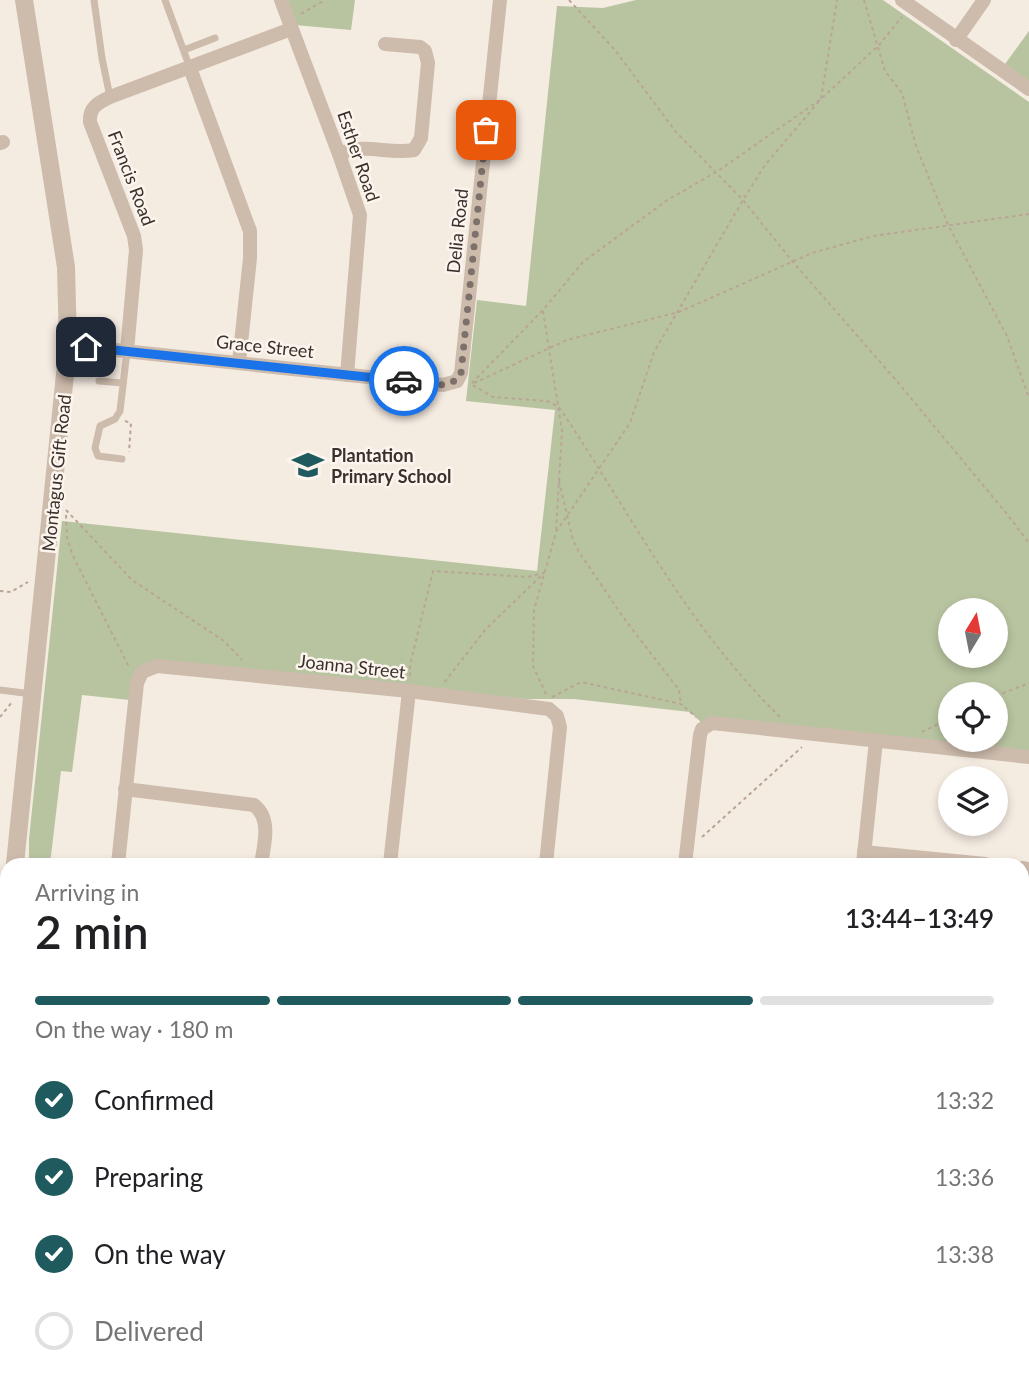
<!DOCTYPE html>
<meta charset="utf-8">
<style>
:root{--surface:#fff;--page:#f6f6f6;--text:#202124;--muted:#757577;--line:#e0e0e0;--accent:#1f5a5e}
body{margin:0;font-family:Lato,sans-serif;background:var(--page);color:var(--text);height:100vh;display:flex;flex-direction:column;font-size:26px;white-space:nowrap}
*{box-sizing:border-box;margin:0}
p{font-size:23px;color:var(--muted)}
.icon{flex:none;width:38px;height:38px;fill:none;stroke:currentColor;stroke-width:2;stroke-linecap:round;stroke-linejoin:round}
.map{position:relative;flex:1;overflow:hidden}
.side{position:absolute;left:0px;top:858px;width:1029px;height:527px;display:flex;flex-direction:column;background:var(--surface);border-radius:21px 21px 0 0;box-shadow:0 4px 10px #0003}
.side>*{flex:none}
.needle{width:46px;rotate:10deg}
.buttons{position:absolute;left:938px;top:598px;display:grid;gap:14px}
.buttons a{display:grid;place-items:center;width:70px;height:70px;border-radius:50%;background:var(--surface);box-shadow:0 4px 10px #0003;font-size:35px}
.pin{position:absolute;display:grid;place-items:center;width:60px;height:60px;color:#fff;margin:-30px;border-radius:14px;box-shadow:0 4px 10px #0006}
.courier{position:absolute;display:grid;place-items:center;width:70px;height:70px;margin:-35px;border:5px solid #1a73e8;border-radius:50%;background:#fff;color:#222;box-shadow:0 2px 9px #0007}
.head em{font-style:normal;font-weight:600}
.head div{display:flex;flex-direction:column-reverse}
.head{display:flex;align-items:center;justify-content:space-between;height:119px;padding:0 35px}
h1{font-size:46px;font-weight:600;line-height:52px}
.bar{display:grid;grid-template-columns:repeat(4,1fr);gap:10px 7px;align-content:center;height:84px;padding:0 35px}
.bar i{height:9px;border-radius:5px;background:var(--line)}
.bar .selected{background:var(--accent)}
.bar p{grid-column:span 4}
ol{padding:0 35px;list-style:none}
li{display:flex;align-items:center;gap:21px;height:77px}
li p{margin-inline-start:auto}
li .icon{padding:7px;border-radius:50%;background:var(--accent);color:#fff;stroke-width:4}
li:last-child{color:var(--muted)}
li i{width:38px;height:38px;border:4px solid var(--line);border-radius:50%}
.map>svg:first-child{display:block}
.green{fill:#b8c4a0;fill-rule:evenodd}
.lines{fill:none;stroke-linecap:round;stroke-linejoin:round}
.stream{stroke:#7fb0b2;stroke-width:3.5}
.building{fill:#c8694b}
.path{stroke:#b9a596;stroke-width:2;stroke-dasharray:3.5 3.5;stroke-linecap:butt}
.service{stroke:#cdbbac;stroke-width:7}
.minor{stroke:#cdbbac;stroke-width:14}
.tertiary{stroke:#cdbbac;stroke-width:18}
.done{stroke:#7c716b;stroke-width:7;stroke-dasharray:0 12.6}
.route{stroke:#1a73e8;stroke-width:9}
.labels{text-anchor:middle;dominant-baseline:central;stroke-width:5;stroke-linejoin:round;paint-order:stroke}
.street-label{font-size:18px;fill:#3b302b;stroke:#fbf5ee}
.poi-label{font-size:18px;font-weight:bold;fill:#3b302b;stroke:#fbf5ee;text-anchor:start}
</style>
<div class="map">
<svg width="1029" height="1384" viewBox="0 0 1029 1384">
<rect width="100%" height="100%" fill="#f4ebe1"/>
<g class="green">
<path d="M286 0H355L351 30 295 25Z"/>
<path d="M636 0H883L1029 102V753L703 724 690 712 574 699H525L158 660 139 667 130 700 82 695 72 772 61 771 50 864H29V839L62 521 537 571 555 410 466 401 477 300 526 306 557 6 603 8ZM950 611H996V656H950ZM950 695H996V740H950Z"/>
<path d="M1029 31V81L1005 64Z"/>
</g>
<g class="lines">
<g class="stream">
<path d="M0 1235 7 1252"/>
<path d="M43 1377 44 1384"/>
</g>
</g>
<g class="building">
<rect x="1022" y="1224" width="7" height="85"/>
<path d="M1023 1312H1029V1346H1022Z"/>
</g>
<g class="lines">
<g class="path">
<path d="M569 0 615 50 676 132 743 200 793 262 895 379 1007 514 1029 543"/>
<path d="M864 0 885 71 902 93 916 146 948 225 1007 336 1029 398"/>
<path d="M301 14 325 0"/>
<path d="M543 311 562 431 556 531"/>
<path d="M474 383 567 340 679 312 812 253 873 236 1029 214"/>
<path d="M125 421 131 423 129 452"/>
<path d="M559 481 573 540 579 552 623 617 679 690 681 704"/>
<path d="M66 510 132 580 224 641 242 660"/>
<path d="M66 515 67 538 73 556 129 667"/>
<path d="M0 591 11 592 28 582"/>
<path d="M410 676V665L433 571 527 577 544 573 485 630 444 683"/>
<path d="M546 694 533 666 534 610 556 532 630 423 654 352 743 200 765 165 821 99 837 0"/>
<path d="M996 696 1029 683"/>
<path d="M552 697 581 682 681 704 696 717"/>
<path d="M0 717 12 702"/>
<path d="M780 717C686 625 631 514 559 407L547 401 493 397 471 384 543 310 583 262 666 201 718 171 821 99 879 45 902 17"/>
<path d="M922 732 950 718"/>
<path d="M702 837 802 747"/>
<path d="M0 1146 7 1153"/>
<path d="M0 1166 7 1121"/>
<path d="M0 1203 7 1222"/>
<path d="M51 1377 54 1384"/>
</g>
<g class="service">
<path d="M94 0 102 58 110 97"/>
<path d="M165 0 190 68"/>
<path d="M184 50 215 38"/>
<path d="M99 381 123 383"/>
<path d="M122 459 98 456 95 448 100 426 115 419 120 411 127 351"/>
<path d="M0 690 32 694"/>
</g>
<g class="minor">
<path d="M281 0 339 154 360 215 347 375"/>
<path d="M902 0 1029 89"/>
<path d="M956 40 984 0"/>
<path d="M190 68 250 231V258L239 362"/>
<path d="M0 143 3 142"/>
<path d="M339 154C368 142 386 155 414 150L421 138 428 63 425 51 420 47 385 44"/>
<path d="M68 345 443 385 457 381 461 373 462 364 500 0"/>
<path d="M127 351 136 250 134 236 90 122C89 107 98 103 110 97L291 29"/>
<path d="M125 789 254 805C272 819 264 845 261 864"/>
<path d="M864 852 985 864"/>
<path d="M118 864 137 683 142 672 157 666 409 691 549 709 557 716 560 727 546 864"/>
<path d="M390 864 409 691"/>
<path d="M685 864 700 735 702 729 712 723 1029 757"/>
<path d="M863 864 876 741"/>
<path d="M1022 868 1029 869"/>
<path d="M1022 1002 1029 1003"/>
<path d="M0 1376H7"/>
<path d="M107 1377 1029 1383"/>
</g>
<g class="tertiary">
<path d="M15 864 68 345 66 267 24 0"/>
<path d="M0 1018 7 945"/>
<path d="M0 1082H7"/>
<path d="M1022 1106H1029"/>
</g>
</g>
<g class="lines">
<path class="done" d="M404 381 443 385 457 380 461 373 486 130"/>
<path class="route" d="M86 347 404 381"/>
</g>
<defs>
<symbol id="school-bare" viewBox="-9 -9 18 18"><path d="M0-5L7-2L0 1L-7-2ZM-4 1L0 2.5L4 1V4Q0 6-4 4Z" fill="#1f5a5e" stroke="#fbf5ee" stroke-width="2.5" paint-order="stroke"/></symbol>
</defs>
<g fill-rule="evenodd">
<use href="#school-bare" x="286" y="443" width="44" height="44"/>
</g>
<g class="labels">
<g class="street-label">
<text transform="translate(359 156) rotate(71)">Esther Road</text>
<text transform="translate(132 178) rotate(69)">Francis Road</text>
<text transform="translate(457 231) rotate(-84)">Delia Road</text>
<text transform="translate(265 346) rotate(6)">Grace Street</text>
<text transform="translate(56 473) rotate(-84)">Montagus Gift Road</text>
<text transform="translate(352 666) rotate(6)">Joanna Street</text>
</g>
<g class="poi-label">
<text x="331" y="455">Plantation<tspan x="331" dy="21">Primary School</tspan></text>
</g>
</g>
</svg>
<div class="buttons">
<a><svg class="needle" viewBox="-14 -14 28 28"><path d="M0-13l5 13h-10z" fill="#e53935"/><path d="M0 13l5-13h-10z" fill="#757577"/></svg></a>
<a><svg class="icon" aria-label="locate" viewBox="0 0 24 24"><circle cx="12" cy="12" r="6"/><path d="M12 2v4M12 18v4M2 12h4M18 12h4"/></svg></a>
<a><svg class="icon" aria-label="layers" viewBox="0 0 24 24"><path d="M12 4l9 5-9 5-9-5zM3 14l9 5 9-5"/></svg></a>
</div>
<div class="pin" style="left:486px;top:130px;background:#ea580c"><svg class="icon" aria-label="bag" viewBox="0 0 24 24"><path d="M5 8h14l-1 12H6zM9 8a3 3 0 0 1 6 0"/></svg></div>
<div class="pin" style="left:86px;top:347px;background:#1f2937"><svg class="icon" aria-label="home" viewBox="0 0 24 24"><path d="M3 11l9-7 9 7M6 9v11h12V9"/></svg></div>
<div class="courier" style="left:404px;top:381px"><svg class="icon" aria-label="car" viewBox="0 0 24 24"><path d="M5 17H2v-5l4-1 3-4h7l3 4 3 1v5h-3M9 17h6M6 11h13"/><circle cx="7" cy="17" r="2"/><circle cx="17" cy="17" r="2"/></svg></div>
<section class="side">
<div class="head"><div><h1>2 min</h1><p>Arriving in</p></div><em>13:44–13:49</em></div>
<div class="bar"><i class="selected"></i><i class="selected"></i><i class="selected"></i><i></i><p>On the way · 180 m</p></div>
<ol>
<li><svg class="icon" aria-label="check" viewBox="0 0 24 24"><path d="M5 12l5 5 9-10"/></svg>Confirmed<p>13:32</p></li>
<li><svg class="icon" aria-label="check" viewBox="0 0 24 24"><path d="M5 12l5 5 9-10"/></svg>Preparing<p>13:36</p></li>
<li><svg class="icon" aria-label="check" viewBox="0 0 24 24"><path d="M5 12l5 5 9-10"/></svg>On the way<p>13:38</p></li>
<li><i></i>Delivered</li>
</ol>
</section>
</div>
